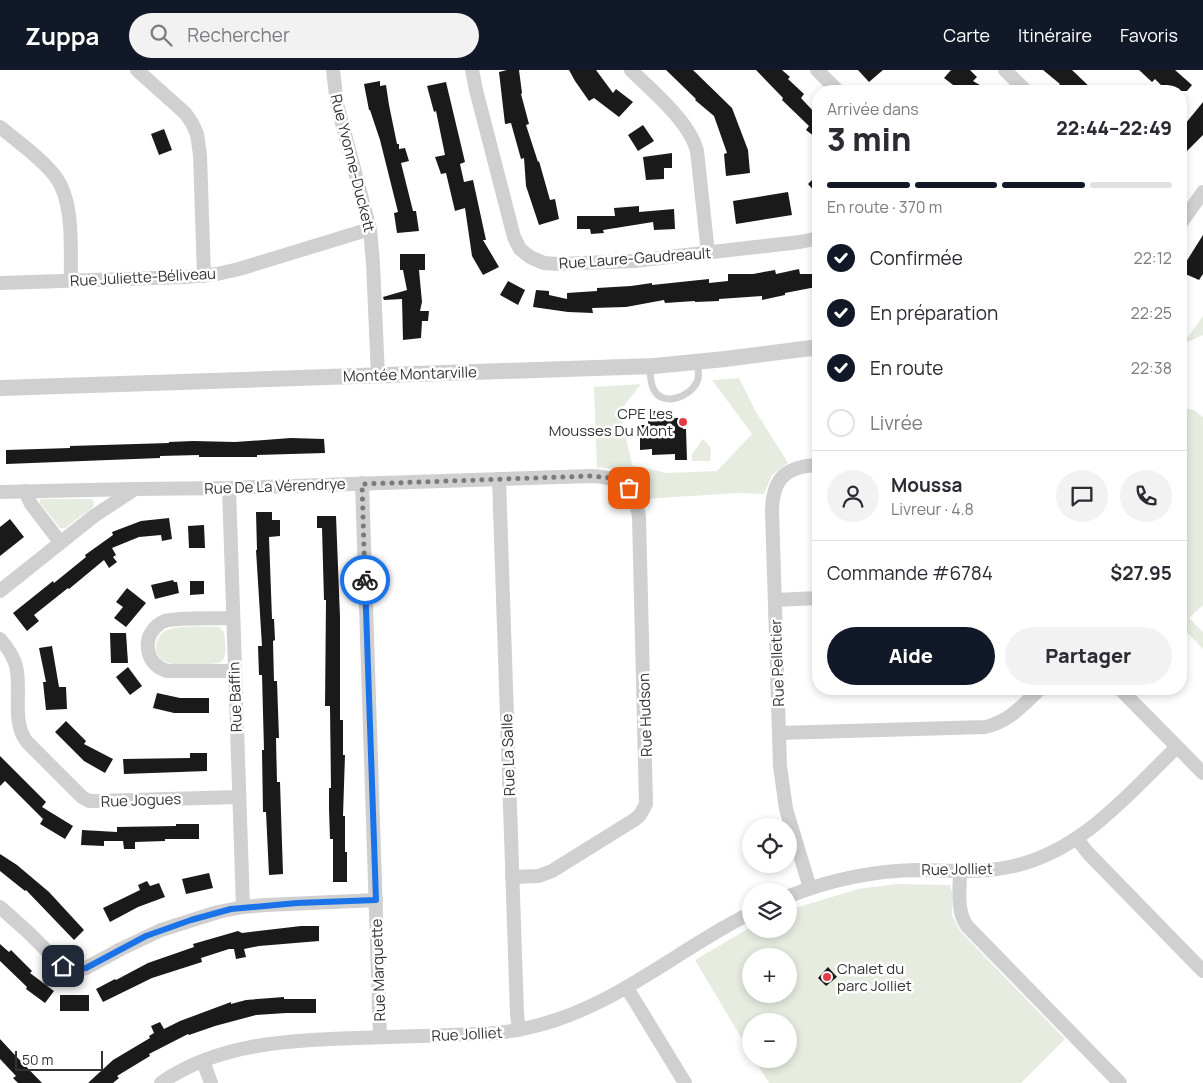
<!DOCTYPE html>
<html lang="fr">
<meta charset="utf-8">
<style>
:root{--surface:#fff;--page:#f2f2f3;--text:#2b2b33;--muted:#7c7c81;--line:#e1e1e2;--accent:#111827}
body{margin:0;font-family:Manrope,sans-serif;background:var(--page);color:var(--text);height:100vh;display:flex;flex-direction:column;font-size:19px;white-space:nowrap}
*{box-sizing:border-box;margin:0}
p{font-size:16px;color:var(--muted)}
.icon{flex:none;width:28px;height:28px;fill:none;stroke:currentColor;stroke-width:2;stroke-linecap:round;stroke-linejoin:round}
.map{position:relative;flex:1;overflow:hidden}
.drawer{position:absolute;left:812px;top:15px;width:375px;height:610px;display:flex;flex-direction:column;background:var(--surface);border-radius:20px;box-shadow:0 2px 8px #0003}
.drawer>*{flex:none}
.fabs{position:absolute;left:742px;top:748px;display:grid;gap:10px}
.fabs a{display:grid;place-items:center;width:55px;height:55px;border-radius:50%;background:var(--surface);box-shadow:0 2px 8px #0003;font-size:25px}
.scale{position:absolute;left:15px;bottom:12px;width:88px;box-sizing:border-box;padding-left:5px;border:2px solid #333;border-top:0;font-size:14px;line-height:18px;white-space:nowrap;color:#333;-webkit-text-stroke:4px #fff;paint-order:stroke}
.pin{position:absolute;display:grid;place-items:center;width:42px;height:42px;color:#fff;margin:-21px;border-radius:10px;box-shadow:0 2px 8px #0006}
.courier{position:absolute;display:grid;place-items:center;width:50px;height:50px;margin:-25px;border:4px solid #1a73e8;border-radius:50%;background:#fff;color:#222;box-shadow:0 1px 6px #0007}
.summary em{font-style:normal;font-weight:800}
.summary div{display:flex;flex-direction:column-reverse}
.summary{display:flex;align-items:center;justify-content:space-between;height:85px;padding:0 15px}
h1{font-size:32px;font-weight:800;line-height:38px}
.bar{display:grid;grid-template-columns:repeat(4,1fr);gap:8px 5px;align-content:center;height:60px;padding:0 15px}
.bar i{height:6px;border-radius:4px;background:var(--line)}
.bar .current{background:var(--accent)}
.bar p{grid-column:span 4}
.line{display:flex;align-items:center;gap:12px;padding:0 15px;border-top:1px solid var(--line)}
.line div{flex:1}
.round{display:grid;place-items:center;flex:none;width:52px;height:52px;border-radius:26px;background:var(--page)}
ol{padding:0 15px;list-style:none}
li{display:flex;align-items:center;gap:15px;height:55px}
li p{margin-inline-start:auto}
li .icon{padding:5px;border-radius:50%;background:var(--accent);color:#fff;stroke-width:4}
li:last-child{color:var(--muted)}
li i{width:28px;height:28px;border:2px solid var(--line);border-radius:50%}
.primary-button{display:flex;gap:10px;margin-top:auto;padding:10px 15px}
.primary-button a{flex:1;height:58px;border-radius:30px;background:var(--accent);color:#fff;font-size:20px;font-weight:800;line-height:58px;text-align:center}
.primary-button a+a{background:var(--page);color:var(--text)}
header{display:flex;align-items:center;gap:30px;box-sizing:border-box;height:70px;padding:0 25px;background:var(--accent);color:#fff}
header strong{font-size:24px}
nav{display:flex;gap:28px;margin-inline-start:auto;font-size:18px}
.search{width:350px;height:45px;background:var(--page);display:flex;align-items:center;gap:12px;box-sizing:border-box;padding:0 18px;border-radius:28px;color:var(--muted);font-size:19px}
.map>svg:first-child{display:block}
.green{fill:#e6ecdf;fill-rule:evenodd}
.building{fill:#1a1a1a}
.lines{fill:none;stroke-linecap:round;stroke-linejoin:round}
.service{stroke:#d0d0d0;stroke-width:7}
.minor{stroke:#d0d0d0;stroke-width:14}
.tertiary{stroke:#d0d0d0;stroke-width:16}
.done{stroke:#7a7a7a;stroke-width:5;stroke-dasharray:0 9}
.route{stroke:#1a73e8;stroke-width:6}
.poi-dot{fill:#e63946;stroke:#fff;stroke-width:2}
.labels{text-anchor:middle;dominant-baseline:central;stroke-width:5;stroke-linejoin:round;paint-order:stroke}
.street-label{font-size:15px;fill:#333;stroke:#fff}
.poi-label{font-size:15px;fill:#333;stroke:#fff;text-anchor:end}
</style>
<header>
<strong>Zuppa</strong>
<div class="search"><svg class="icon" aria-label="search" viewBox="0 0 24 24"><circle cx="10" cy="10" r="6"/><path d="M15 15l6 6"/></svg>Rechercher</div>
<nav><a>Carte</a><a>Itinéraire</a><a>Favoris</a></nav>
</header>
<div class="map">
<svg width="1203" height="1013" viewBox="0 0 1203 1013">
<rect width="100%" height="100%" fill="#fff"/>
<g class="green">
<path d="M1203 246V265L1183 274Z"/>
<path d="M739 308 756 342 788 393 772 405 764 424 737 423 644 429C638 408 619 396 597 398L594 317 641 314 620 341 632 395 667 403 717 401 752 364 712 310Z"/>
<path d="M1181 338 1194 340 1203 347V535L1189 548 1203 562V579L1181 556 1185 552 1181 547Z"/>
<path d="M703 369 711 378 710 391H692V384Z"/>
<path d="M42 429H90L94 431V435L92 438 65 458H60L40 433V430Z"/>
<path d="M219 557 224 562C225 573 229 588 219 593 202 595 153 603 156 575 157 569 161 562 167 560 179 555 205 557 219 557Z"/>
<path d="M897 814 950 815 952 822V845L960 861 1065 969 1021 1013H769L754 989H789V951H751V984L695 890 751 857V859H789V840L858 819ZM751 886H789V924H751Z"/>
</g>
<g class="building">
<path d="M507 0H519L522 23 521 24 529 54 526 55 538 92 539 91 550 130 555 129 559 149 539 155 526 116 524 88 521 89 511 53 505 54 499 2Z"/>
<path d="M569 0H596L613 23 616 19 633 32 619 47 594 28 589 31 575 11Z"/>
<path d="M666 0H693L732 38 748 80 750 103 726 106 724 84 727 83 714 46 695 30 696 29Z"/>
<path d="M756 0H782L790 7 788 9 804 24 801 28 814 42 819 36V70L806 60 809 56 782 30 783 28Z"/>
<path d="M858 0H883L869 12Z"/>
<path d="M951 0H970L977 7 973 11 990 21H961L944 8Z"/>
<path d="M1043 0H1072L1094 21H1053L1060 14Z"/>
<path d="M1139 0H1175L1192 15 1187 21H1167L1155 9 1152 12Z"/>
<path d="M380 11V16L386 15 389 35 397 74H399V79L405 78 409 91 401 93 413 141H416L419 161 397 163 394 143 398 142 380 70 370 40H369L364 14Z"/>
<path d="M446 12 465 92 460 94 464 112 473 110 486 170H483L499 197 483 205 472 186 465 138 455 141 446 103 441 104 435 87 445 85 436 41 434 42 427 16Z"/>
<path d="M1203 32V65L1181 87V59Z"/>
<path d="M643 55 654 71 638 81 628 65Z"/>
<path d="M164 59 172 80 159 85 151 64Z"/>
<path d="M672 83V98H664V109L646 110 643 87Z"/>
<path d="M819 103V126L808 114Z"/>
<path d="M788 122 792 145 736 154 733 131Z"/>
<path d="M639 136V142L674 139 675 159 654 160 653 152 603 160 604 163 591 164 590 159H577V146H615L614 138Z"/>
<path d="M1203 165V204L1199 210 1181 202V200Z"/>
<path d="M400 184H425V200H419L422 232 420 241H429L428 251H422L421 268 403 270 402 229 384 230 383 227 407 220 403 200H400Z"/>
<path d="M799 199 800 204H812L816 217 785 223V225L762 230V226L719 229V231L695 232V231L665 233 664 230 626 237 592 238 593 243 568 242 533 237 536 220 549 221V225L567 229V223L597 221V218L631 216 652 213V215L709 209V213L728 211V204H753L775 200 776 204Z"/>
<path d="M508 211 525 220 518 235 500 225Z"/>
<path d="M651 341H666V348H683V359H686L687 390H675V384L652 385V379L640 380V355H648V347H651Z"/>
<path d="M291 368 324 369 325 383 257 385V387H199V385L160 386V388L6 394V380L70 378V376L169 373V372L193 371 235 372Z"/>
<path d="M256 442H272V450H280V466L269 467 272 549H274L275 570 273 571 274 611H277L279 668H276L277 712H280L283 804 269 805 266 742H263L262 680H264L262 605H259L258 576H262L256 480H257Z"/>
<path d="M317 446H336L340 547V650H343V685H345L343 746H345V782H347V812H333V769H330L329 739V718H331L330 636H325L326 530H324L322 458H317Z"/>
<path d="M169 448 172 469 162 471 161 465 139 467 112 478 116 485 113 487 117 492 109 498 104 490 69 519 68 518 34 545 39 551 27 561 13 543 53 511 54 513 86 487 85 485 113 465 112 462 141 451Z"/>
<path d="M10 449 24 467 0 486V457Z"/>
<path d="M204 455 205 478H189L188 456Z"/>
<path d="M173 510 174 512H177L179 523 155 529 151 515Z"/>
<path d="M190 511H204V524L190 525Z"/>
<path d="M127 518 146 533 126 557 114 548 123 537 116 532Z"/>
<path d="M110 563H126L128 593H111Z"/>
<path d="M52 576 59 617H66L67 639 46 640 43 612H46L39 578Z"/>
<path d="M128 597 142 616 130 625 116 607Z"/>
<path d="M157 623 180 628H209V643H174L153 638Z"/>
<path d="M66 651 86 671 84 674 113 689 105 703 84 691 55 662Z"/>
<path d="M190 683H207V701L124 704 123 689 190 688Z"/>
<path d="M0 686 46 732 42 737 73 756 65 769 40 754 43 749 5 711 0 716Z"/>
<path d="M176 754H199V769H165V771L135 772V779H124L123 771H104V776L81 775 82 760 117 762V757L176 756Z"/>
<path d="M0 784 17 795 49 822 84 860 74 870 26 820 25 821 0 801Z"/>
<path d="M209 803 213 818 186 824 182 809Z"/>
<path d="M147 811 150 816 159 813 165 827 138 837 110 852 103 838 140 820 138 815Z"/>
<path d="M301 856H319V871L259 876 244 879 246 887 236 889 234 879H229L201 888 202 892 152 908 103 932 96 919 115 909 116 910 148 893 194 877 193 874 238 861 242 863Z"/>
<path d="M0 874 9 882 11 880 32 901 30 903 54 921 45 933 26 919 27 917 0 891Z"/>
<path d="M828 897 837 907 826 916 818 908Z"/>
<rect x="60" y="925" width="29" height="16"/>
<path d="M284 927V929H316V943H286L256 945 215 956 189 965 188 964 149 984 150 986 117 1006 119 1008 113 1013H88L113 990 150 968 149 966 154 963 151 956 160 952 164 959 180 951 231 932V934L246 930Z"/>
<path d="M0 969 13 983 42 1013H18L13 1008 16 1006 0 989Z"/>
</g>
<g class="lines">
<path class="service" d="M650 296C650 304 650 313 654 320 663 337 690 327 697 312 700 306 698 299 697 293"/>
<g class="minor">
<path d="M137 0 185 43 192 53 197 64 200 85 204 206"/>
<path d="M333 0 337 34 370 159 373 193 378 306"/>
<path d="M472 0 476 20 514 167 520 179 530 187 544 193 558 194 634 191 800 172 819 168"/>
<path d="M631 0C652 21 690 52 697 81L708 183"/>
<path d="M817 0 838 21"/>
<path d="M1005 0 1026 21"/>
<path d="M0 57C18 72 40 87 55 106 75 132 70 179 71 211"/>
<path d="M1181 153 1203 122"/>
<path d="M0 213 186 207 217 204 239 199 370 159"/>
<path d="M499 409 517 944 519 960"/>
<path d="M362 413 380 967"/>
<path d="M229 418 243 837"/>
<path d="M25 421 31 434 60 472"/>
<path d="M0 422 134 419"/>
<path d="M0 521 94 446 135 419 229 418 591 406C621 407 635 416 639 447L646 734 640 745 634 750 552 801 539 806 512 807"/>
<path d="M775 530 819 528"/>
<path d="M232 548C216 549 179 547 165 551 154 555 146 567 148 579 149 590 157 598 167 601H234"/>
<path d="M0 569C7 577 13 585 16 596 22 620 11 652 27 672L82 727 89 731H100L238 727"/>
<path d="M1120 619 1203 703"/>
<path d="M779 663 985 657C1009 652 1023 635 1040 619"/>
<path d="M1077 769 1088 783 1203 901"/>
<path d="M960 801C960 820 956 840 967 856L1120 1013"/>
<path d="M810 818 786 739 780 696 772 440C773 407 787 396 819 395"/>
<path d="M789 826C830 810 871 801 915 800 948 800 981 804 1014 796 1083 780 1128 724 1177 677"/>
<path d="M0 837 28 862 60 894 74 900 86 898 121 879 161 860 218 842 243 837 266 835 376 830"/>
<path d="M627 918 685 1013"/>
<path d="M203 991 211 1013"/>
<path d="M161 1013C218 973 290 970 357 968 389 967 420 966 452 965 477 964 502 964 527 958 614 939 674 881 751 843"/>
</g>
<path class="tertiary" d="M0 318 654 296 725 289 819 277"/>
</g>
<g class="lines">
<path class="done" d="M365 510 362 414 591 406 614 408 629 418"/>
<path class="route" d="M63 896 74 900 86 898 146 866 191 850 231 839 297 833 376 830 365 510"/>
</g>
<g class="poi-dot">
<circle cx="683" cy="352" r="5"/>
<circle cx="827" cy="907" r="5"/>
</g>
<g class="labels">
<g class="street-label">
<text transform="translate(353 93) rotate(76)">Rue Yvonne-Duckett</text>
<text transform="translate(635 188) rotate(-4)">Rue Laure-Gaudreault</text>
<text transform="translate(143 207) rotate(-3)">Rue Juliette-Béliveau</text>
<text transform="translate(410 304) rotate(-2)">Montée Montarville</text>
<text transform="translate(275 416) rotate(-2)">Rue De La Vérendrye</text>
<text transform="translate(777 593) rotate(-92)">Rue Pelletier</text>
<text transform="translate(235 627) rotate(-92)">Rue Baffin</text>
<text transform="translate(645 645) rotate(-92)">Rue Hudson</text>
<text transform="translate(508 685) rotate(-92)">Rue La Salle</text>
<text transform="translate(141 730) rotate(-2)">Rue Jogues</text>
<text transform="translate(957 799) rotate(-1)">Rue Jolliet</text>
<text transform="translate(378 900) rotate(-92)">Rue Marquette</text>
<text transform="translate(467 964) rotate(-3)">Rue Jolliet</text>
</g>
<g class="poi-label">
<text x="673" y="343">CPE Les<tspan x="673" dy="17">Mousses Du Mont</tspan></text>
<text x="837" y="898" text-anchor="start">Chalet du<tspan x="837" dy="17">parc Jolliet</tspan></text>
</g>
</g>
</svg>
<div class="fabs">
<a><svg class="icon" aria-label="locate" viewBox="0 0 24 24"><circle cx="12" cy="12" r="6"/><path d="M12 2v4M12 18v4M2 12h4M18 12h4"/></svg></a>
<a><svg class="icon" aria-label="layers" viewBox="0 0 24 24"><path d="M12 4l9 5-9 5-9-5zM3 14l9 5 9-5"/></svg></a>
<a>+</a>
<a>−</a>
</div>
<div class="scale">50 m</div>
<div class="pin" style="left:629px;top:418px;background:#ea580c"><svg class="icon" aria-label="bag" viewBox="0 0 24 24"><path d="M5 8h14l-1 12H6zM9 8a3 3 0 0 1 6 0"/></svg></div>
<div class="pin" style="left:63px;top:896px;background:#1f2937"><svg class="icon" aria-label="home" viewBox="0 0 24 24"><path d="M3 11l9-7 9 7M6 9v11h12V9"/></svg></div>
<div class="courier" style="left:365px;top:510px"><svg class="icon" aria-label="bike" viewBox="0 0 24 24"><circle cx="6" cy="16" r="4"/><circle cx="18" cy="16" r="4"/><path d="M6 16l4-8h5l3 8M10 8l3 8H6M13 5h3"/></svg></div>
<section class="drawer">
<div class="summary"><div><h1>3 min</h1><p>Arrivée dans</p></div><em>22:44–22:49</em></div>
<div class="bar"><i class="current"></i><i class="current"></i><i class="current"></i><i></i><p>En route · 370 m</p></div>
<ol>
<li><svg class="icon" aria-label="check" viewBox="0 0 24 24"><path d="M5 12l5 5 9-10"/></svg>Confirmée<p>22:12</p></li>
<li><svg class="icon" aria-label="check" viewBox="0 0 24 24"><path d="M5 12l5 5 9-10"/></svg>En préparation<p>22:25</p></li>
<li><svg class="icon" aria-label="check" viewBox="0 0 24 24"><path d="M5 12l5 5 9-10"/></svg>En route<p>22:38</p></li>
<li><i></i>Livrée</li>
</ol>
<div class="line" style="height:90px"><a class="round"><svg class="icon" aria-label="person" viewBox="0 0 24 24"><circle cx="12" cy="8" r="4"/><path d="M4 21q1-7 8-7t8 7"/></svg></a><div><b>Moussa</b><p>Livreur · 4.8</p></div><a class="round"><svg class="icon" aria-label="chat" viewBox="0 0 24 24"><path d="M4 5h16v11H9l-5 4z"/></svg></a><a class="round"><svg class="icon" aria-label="phone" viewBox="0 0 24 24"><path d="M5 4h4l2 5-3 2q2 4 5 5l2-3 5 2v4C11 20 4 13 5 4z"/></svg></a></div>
<div class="line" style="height:65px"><div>Commande #6784</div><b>$27.95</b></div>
<div class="primary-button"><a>Aide</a><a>Partager</a></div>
</section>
</div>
